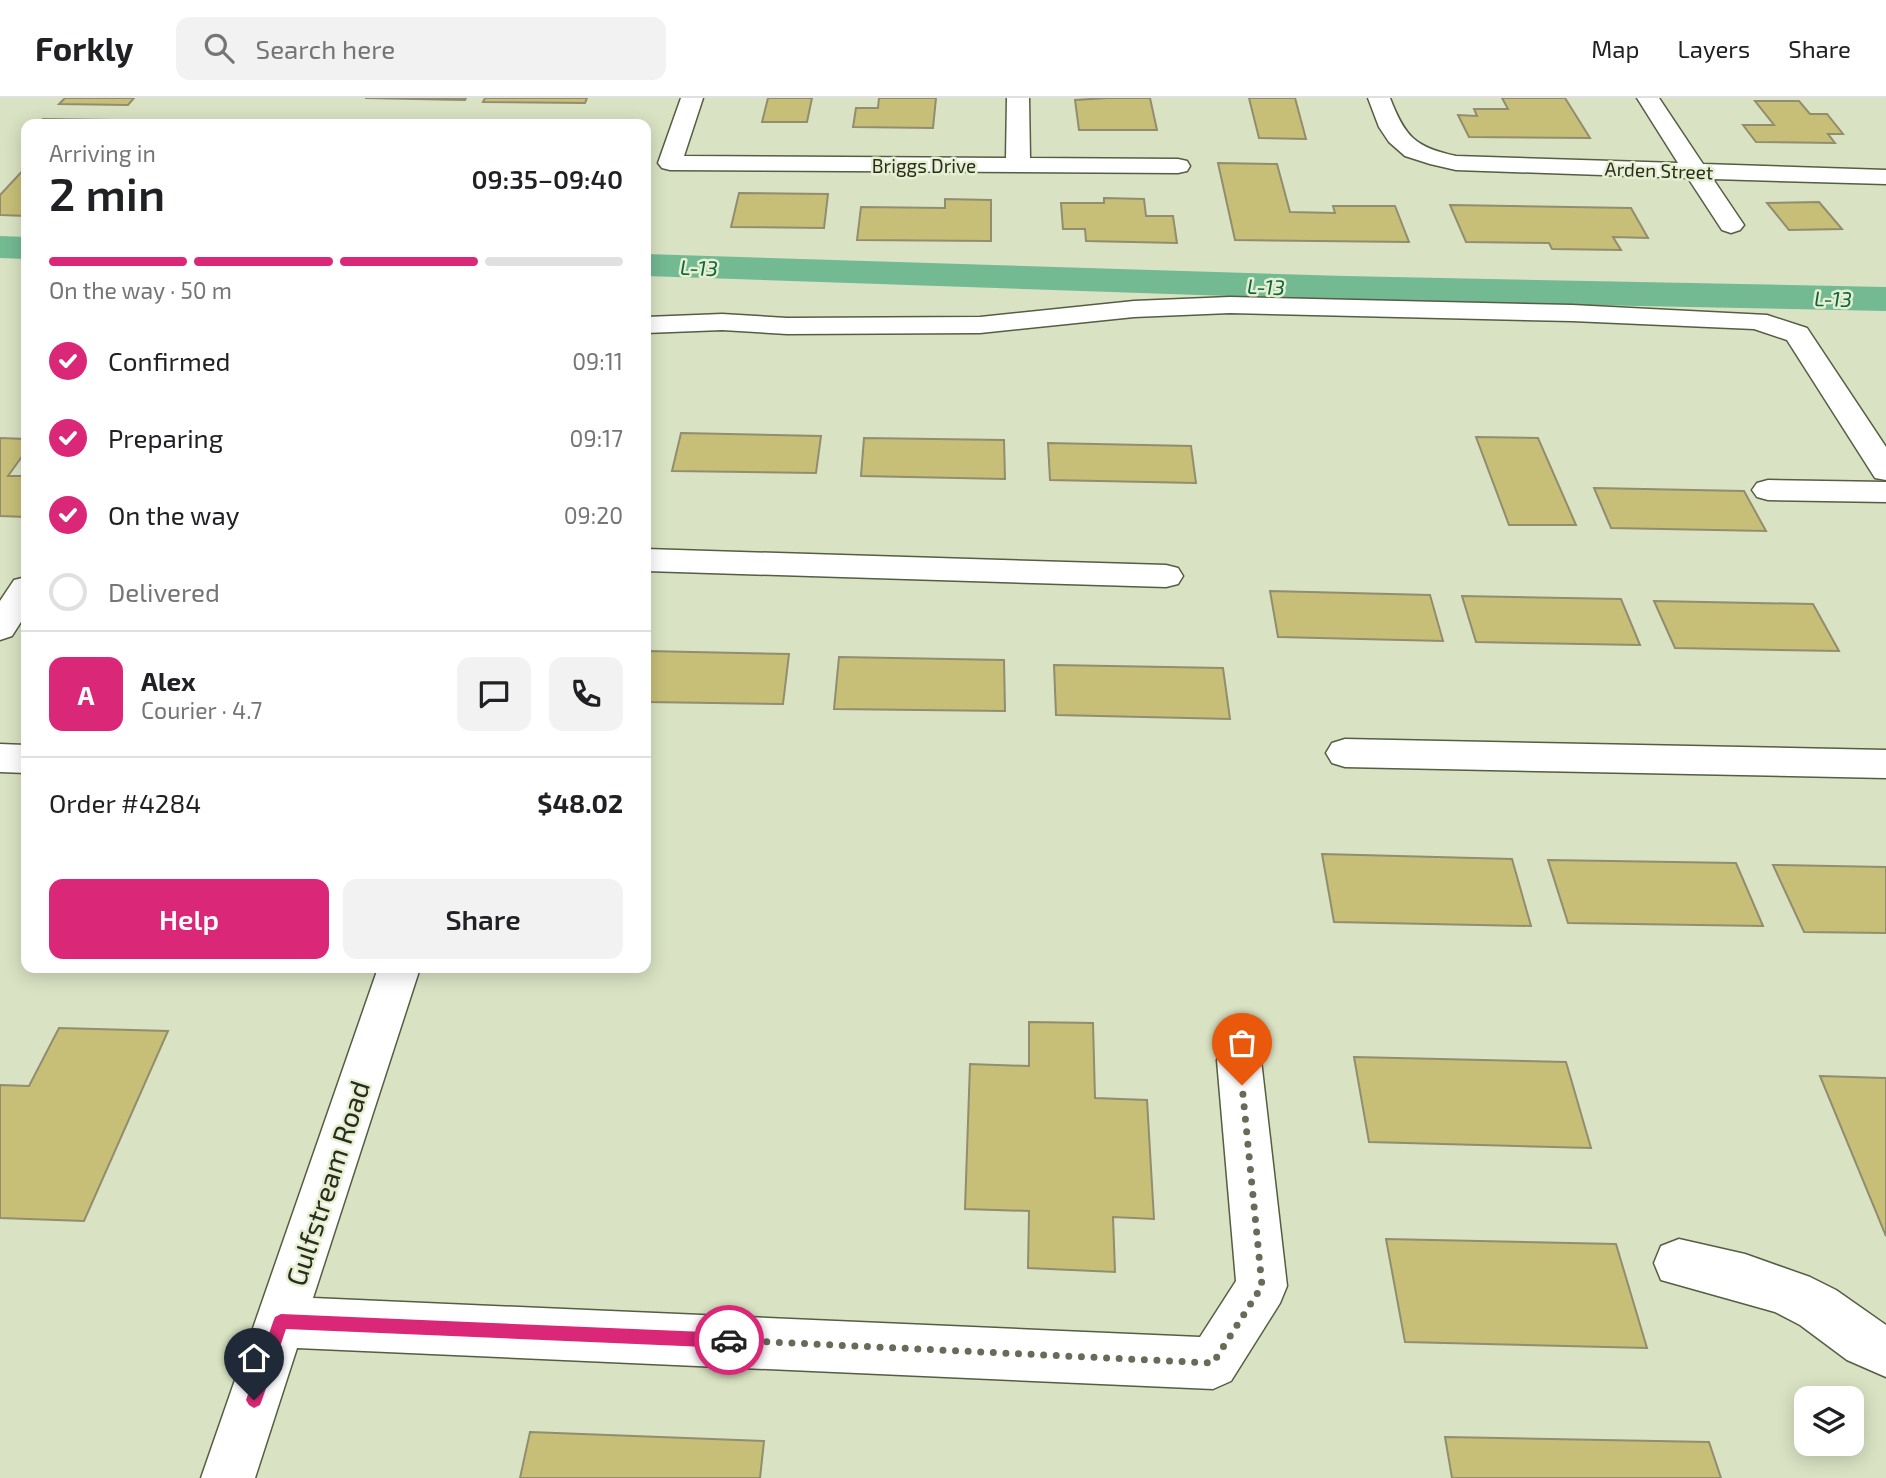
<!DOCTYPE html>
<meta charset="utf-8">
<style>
:root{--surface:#fff;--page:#f2f2f2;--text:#202124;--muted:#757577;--line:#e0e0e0;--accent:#db2777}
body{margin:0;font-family:"Exo 2",sans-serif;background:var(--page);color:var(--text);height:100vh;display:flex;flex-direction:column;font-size:26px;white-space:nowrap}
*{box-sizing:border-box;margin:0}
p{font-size:23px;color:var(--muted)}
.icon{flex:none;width:38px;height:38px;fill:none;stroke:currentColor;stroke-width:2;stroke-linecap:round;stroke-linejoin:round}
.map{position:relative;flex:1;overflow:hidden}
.details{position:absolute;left:21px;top:21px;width:630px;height:854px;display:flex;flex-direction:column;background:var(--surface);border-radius:14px;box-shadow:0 4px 18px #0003}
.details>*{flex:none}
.controls{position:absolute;left:1794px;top:1288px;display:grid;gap:14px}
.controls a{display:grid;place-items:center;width:70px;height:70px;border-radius:14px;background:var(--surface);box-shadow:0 4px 18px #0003;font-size:35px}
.pin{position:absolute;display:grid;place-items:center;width:60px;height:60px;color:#fff;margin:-72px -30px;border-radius:50% 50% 50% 0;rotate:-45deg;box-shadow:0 0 7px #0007}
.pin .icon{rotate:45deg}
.courier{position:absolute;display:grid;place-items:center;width:70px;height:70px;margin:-35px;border:5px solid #db2777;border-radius:50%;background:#fff;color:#222;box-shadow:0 2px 9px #0007}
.summary em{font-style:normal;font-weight:600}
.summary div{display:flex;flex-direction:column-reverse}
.summary{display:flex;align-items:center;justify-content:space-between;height:119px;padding:0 28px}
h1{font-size:46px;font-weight:600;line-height:52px}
.bar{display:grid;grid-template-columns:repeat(4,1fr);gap:10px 7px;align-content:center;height:84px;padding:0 28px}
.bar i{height:9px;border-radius:5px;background:var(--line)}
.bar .selected{background:var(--accent)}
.bar p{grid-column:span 4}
.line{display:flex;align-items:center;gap:18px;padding:0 28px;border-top:2px solid var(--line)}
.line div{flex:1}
.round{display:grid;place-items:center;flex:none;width:74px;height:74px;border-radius:14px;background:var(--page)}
ol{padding:0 28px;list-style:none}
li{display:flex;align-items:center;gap:21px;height:77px}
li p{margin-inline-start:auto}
li .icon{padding:7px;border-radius:50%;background:var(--accent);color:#fff;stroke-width:4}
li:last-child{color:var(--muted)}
li i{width:38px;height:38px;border:4px solid var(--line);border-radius:50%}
.primary-button{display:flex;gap:14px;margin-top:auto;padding:14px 28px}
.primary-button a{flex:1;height:80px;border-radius:14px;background:var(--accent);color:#fff;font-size:28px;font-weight:600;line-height:80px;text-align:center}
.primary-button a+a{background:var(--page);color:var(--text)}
header{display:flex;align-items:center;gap:42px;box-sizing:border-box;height:98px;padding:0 35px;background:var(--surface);border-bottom:2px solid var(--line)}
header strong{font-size:33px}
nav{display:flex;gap:38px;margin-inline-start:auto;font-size:24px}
.search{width:490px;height:63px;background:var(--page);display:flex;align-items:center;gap:18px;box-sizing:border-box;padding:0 24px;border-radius:14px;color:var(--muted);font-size:26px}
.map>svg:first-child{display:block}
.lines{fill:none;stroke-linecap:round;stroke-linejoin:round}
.canal{fill:#73ba93;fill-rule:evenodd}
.building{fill:#c7bf78;stroke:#918d6e;stroke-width:2}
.minor-casing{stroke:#555d42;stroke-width:3}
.minor{fill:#fff;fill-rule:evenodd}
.route{fill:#db2777}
.done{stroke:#676c59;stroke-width:7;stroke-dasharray:0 12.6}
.labels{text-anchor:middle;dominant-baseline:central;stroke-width:5;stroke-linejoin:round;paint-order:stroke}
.far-street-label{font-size:19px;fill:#292c20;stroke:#e6f0d0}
.far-water-label{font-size:21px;font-style:italic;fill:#0d6540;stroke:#e6f0d0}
.near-street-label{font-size:28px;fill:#292c20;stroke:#e6f0d0}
</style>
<header>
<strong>Forkly</strong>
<div class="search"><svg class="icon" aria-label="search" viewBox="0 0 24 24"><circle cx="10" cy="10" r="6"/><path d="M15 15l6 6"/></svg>Search here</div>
<nav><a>Map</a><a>Layers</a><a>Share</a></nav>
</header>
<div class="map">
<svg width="1886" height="1380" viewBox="0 0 1886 1380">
<rect width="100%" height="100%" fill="#d9e3c3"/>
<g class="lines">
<g class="canal">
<path d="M0 138 26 139V161L0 160Z"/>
<path d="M646 156 1345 178 1886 189V213L1345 202 646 178Z"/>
</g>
</g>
<g class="building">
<path d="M65 0H134L128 7 59 6Z"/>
<path d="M365 0H466L465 2Z"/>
<path d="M485 0H587L585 5 483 4Z"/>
<path d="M768 0H812L807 24H762Z"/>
<path d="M879 0H936L933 30 853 29 856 10H878Z"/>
<path d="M1107 0H1150L1157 32H1079L1075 2Z"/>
<path d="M1249 0H1295L1306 41 1259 40Z"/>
<path d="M1502 0H1565L1590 40 1469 39 1458 17 1477 18 1474 11H1508Z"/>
<path d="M1755 3H1799L1810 16H1827L1843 36H1828L1835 45 1756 44 1743 27H1774Z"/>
<path d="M43 21 112 22 108 26H38Z"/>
<path d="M1218 65 1277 66 1290 114 1335 115 1333 108H1395L1409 144 1235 142Z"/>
<path d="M26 69V118L0 117V97Z"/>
<path d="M739 95 828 96 824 130 731 129Z"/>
<path d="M1104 100 1144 101 1146 118H1173L1177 145 1086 143 1085 131H1063L1061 105H1104Z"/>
<path d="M945 101 991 102V143L857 142 861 109 945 110Z"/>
<path d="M1819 104 1842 131 1789 132 1767 105Z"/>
<path d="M1450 107 1631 110 1648 140 1613 139 1621 152 1552 151 1549 145 1466 144Z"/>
<path d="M681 335 821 338 816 375 672 373Z"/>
<path d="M1476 339 1538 340 1576 427H1509Z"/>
<path d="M0 340 26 341V353L8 378H26V419L0 418Z"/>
<path d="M864 340 1004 342 1005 381 861 378Z"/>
<path d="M1048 345 1191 348 1196 385 1050 382Z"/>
<path d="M1594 390 1744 393 1766 433 1611 430Z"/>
<path d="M1270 493 1430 497 1443 543 1278 539Z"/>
<path d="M1462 498 1621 501 1640 547 1476 544Z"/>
<path d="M1654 503 1813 506 1839 553 1675 550Z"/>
<path d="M646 553 789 556 783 606 646 604Z"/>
<path d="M839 559 1004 562 1005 613 834 611Z"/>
<path d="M1054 567 1223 570 1230 621 1056 617Z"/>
<path d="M1322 756 1512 761 1531 828 1334 824Z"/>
<path d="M1548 762 1736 765 1763 828 1568 825Z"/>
<path d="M1773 767 1886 769V835L1804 834Z"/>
<path d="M1029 924 1093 925 1095 1000 1147 1002 1154 1121 1113 1119 1115 1174 1028 1170 1029 1113 965 1111 970 966 1029 968Z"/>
<path d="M59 930 168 933 84 1123 0 1120V987L29 988Z"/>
<path d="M1354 959 1566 964 1591 1050 1369 1044Z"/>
<path d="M1820 978 1886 980V1138Z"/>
<path d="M1386 1141 1616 1146 1647 1250 1405 1244Z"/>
<path d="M530 1334 764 1343 760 1380H520Z"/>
<path d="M1445 1339 1709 1344 1721 1380H1452Z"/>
</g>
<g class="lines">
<defs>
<g id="minor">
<path d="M681 0H703L684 58 1006 60 1007 0H1029L1030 60 1178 61 1187 63 1190 68 1187 73 1178 75 670 72 662 70 658 65Z"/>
<path d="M1368 0H1390C1405 39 1415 49 1456 58L1678 65 1637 0H1659L1703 66 1886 72V86L1713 81 1744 127 1740 132 1731 135 1722 132 1688 80 1456 72 1430 66 1405 58 1389 44 1379 29Z"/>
<path d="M1230 199 1572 207 1767 217 1807 230 1886 349V382L1875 380 1787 242 1754 231 1572 223 1230 215 1134 219 980 235 787 236 722 232 646 235V219L722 216 787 220 980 219 1134 203Z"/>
<path d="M1768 382 1886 384V404L1768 402 1757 399 1752 392 1757 385Z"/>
<path d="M646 451 1166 467 1178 470 1183 478 1178 486 1166 489 646 473Z"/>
<path d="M26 479V516L12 538 0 542V503L14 482Z"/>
<path d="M1345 641 1886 652V680L1345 669 1332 665 1326 655 1332 645Z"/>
<path d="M0 646 26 647V675L0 674Z"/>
<path d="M378 870H420L313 1200 1200 1239 1236 1183 1217 962 1223 948 1239 943 1255 948 1261 962 1287 1188 1280 1205 1231 1283 1213 1291 297 1250 255 1380H201Z"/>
<path d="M1679 1141 1745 1156 1810 1179 1836 1192 1886 1227V1279L1847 1262 1800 1227 1775 1214 1661 1182 1654 1165 1661 1148Z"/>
</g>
</defs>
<use href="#minor" class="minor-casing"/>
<use href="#minor" class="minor"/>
</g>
<path class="route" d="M281 1216 729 1235 734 1237 736 1242 734 1248 729 1250 286 1231 262 1302 260 1307 254 1310 249 1307 246 1302 273 1224 275 1219Z"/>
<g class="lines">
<path class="done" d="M729 1242 1213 1265 1262 1188 1242 987"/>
</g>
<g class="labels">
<g class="far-street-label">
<text x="924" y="67">Briggs Drive</text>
<text transform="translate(1659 72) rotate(2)">Arden Street</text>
</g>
<g class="far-water-label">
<text transform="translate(699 169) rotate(2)">L-13</text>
<text transform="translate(1266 188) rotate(2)">L-13</text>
<text transform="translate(1833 200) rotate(1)">L-13</text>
</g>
<g class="near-street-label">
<text transform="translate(327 1085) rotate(-72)">Gulfstream Road</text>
</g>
</g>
</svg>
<div class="controls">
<a><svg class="icon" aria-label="layers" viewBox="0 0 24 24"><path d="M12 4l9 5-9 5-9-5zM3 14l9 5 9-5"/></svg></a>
</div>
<div class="pin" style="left:1242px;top:987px;background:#ea580c"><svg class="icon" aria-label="bag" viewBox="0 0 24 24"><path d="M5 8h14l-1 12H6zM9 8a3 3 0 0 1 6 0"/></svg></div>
<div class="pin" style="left:254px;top:1302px;background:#1f2937"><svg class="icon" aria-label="home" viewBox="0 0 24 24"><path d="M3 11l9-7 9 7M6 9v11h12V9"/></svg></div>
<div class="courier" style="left:729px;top:1242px"><svg class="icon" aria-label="car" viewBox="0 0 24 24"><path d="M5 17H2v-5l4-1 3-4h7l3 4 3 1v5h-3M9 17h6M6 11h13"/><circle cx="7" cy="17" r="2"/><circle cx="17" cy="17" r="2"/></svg></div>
<section class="details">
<div class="summary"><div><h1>2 min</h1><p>Arriving in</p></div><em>09:35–09:40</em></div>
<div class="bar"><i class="selected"></i><i class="selected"></i><i class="selected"></i><i></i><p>On the way · 50 m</p></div>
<ol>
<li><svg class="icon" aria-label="check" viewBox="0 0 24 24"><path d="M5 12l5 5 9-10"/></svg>Confirmed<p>09:11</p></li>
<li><svg class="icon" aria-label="check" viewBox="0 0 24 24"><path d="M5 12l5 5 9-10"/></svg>Preparing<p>09:17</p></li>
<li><svg class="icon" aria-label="check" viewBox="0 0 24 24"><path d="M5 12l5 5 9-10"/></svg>On the way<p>09:20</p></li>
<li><i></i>Delivered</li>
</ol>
<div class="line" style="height:126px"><b class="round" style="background:var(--accent);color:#fff">A</b><div><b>Alex</b><p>Courier · 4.7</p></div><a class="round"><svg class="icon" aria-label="chat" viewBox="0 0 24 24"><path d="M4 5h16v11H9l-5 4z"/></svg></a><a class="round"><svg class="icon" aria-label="phone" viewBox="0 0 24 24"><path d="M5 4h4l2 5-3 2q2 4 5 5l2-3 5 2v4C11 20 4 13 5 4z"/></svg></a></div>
<div class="line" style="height:91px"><div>Order #4284</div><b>$48.02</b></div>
<div class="primary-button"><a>Help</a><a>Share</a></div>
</section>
</div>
